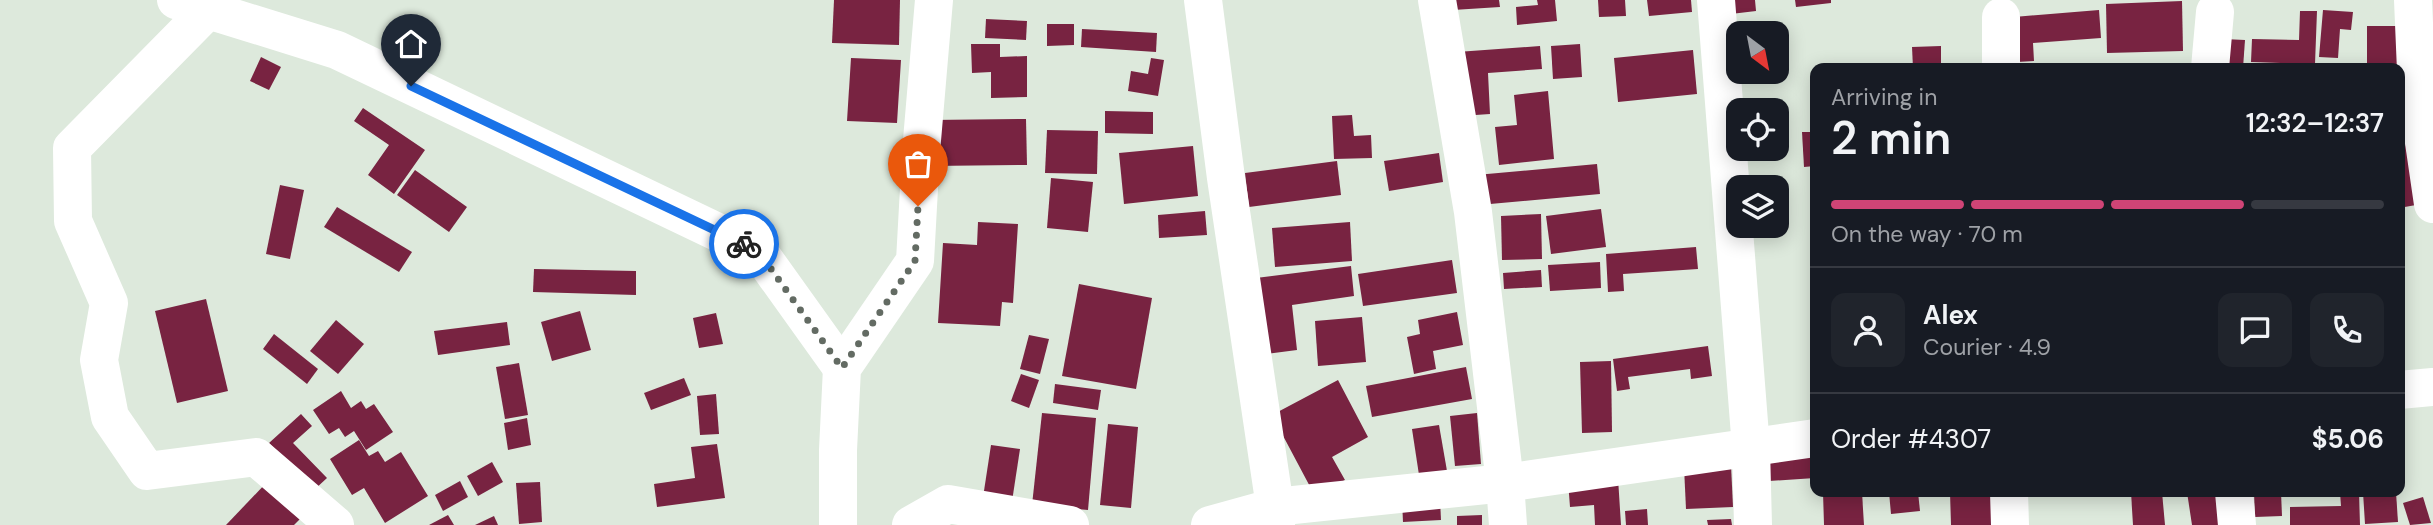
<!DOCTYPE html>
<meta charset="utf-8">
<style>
:root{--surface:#171b24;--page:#20242c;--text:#f1f3f6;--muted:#9ea1a6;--line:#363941;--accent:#d04476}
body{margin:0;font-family:"DM Sans",sans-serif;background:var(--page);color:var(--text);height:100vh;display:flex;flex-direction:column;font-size:26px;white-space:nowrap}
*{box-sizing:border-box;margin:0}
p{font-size:23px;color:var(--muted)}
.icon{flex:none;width:38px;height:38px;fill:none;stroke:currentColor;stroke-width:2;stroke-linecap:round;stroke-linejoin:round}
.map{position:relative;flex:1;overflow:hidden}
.details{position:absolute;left:1810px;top:63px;width:595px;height:434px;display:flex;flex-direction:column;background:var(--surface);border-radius:14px;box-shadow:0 4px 18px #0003}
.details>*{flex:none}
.needle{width:46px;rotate:148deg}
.controls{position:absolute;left:1726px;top:21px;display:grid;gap:14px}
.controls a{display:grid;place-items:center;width:63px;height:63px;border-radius:14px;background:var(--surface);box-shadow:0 4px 18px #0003;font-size:35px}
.pin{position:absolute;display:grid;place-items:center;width:60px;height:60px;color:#fff;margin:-72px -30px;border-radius:50% 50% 50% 0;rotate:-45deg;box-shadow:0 0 7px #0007}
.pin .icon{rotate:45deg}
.courier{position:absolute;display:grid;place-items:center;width:70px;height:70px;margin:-35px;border:5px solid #1a73e8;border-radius:50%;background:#fff;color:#222;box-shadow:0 2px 9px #0007}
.headline em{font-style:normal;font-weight:600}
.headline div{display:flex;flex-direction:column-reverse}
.headline{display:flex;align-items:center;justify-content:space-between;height:119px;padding:0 21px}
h1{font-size:46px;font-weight:600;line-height:52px}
.bar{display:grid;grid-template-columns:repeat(4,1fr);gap:10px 7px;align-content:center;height:84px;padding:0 21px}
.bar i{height:9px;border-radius:5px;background:var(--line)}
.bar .current{background:var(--accent)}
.bar p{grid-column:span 4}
.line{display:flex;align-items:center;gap:18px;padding:0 21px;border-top:2px solid var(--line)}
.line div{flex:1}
.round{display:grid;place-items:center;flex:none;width:74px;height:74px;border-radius:14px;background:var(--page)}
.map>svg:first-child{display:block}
.building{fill:#782341}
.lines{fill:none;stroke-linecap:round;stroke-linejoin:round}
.street{stroke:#fff;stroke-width:38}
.done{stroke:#636b63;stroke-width:7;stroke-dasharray:0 12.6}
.route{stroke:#1a73e8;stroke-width:9}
</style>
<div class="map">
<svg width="2433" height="525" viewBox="0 0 2433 525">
<rect width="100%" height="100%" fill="#dde9dc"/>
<g class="building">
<path d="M834 0H900L899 45 832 43Z"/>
<path d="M1452 0H1499L1500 7 1453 10Z"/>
<path d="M1537 0H1555L1557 21 1517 25 1516 7 1538 5Z"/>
<path d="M1598 0H1625L1626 16 1599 17Z"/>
<path d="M1647 0H1691L1692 12 1649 16Z"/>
<path d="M1729 0H1755L1756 11 1731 14Z"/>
<path d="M1795 0H1831V3L1796 7Z"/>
<path d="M2182 1 2183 51 2107 53 2106 4Z"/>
<path d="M2099 10 2101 38 2033 43 2034 61 2017 62 2014 17Z"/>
<path d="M2323 10 2353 12 2351 30 2340 29 2338 58 2319 57Z"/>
<path d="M2300 11H2317L2315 64 2251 62 2252 39 2299 40Z"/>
<path d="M986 19 1027 21 1026 40 985 38Z"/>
<path d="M1047 24H1074V45L1047 46Z"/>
<path d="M2367 26H2408L2399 68H2367Z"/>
<path d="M1082 29 1157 33 1156 52 1081 47Z"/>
<path d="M2224 39 2245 40 2243 68H2223Z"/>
<path d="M971 44H1000V57L1027 56V97L991 98V72L972 73Z"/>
<path d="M1580 44 1582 77 1553 79 1551 46Z"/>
<path d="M1540 46 1542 69 1488 73 1490 114 1461 116 1457 52Z"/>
<path d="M1941 46V68H1913L1912 47Z"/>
<path d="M1693 50 1697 94 1618 102 1614 58Z"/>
<path d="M261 57 281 67 269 90 250 81Z"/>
<path d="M851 58 901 60 897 123 847 121Z"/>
<path d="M1151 58 1164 60 1158 96 1128 91 1131 71 1148 74Z"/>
<path d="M1548 91 1554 159 1499 165 1495 127 1517 125 1514 95Z"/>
<path d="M363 108 425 150 394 194 368 175 389 145 354 121Z"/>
<path d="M1105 111 1153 112V134L1105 133Z"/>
<path d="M1352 115 1354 136 1371 135 1372 158 1334 159 1332 116Z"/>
<path d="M1026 119 1027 165 930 166V120Z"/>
<path d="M1047 130 1098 131 1097 174 1045 173Z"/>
<path d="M1802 132H1815V166L1804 167Z"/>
<path d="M2405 141 2416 205 2399 208V142Z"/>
<path d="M1193 146 1198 196 1124 204 1119 153Z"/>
<path d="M1439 153 1443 182 1389 191 1384 161Z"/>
<path d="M1337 161 1341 195 1249 207 1245 173Z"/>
<path d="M1597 164 1600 194 1479 205 1476 175Z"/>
<path d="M415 170 467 207 449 232 397 195Z"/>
<path d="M1051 178 1093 182 1088 232 1047 228Z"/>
<path d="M280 185 304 190 290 259 266 254Z"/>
<path d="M337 207 412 252 399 272 324 227Z"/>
<path d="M1601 209 1606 247 1551 254 1546 216Z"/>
<path d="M1205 211 1207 235 1159 238 1158 215Z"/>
<path d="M1541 214 1542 259 1502 260 1501 216Z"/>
<path d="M978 222 1018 224 1013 303 1002 302 1000 326 938 323 943 243 977 245Z"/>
<path d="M1350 222 1352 261 1275 267 1272 228Z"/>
<path d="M1696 247 1698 269 1623 274 1624 291 1608 292 1606 254Z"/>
<path d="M1452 260 1457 293 1363 306 1358 274Z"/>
<path d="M1600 262 1601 288 1550 291 1548 265Z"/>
<path d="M1351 266 1354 296 1292 305 1297 350 1266 354 1256 278Z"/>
<path d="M534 269 636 271V295L533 292Z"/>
<path d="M1541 270 1542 287 1504 289 1503 273Z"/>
<path d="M1079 284 1152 298 1136 389 1062 376Z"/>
<path d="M206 299 228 391 177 403 155 311Z"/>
<path d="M580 311 591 350 552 361 541 322Z"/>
<path d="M1457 312 1463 345 1433 351 1436 369 1414 374 1407 337 1420 334 1418 320Z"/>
<path d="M716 313 723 344 699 348 693 318Z"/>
<path d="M1362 317 1366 362 1318 366 1315 321Z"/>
<path d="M336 320 364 344 338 374 310 351Z"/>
<path d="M507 322 510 345 438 355 434 331Z"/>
<path d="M274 334 318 369 307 384 263 349Z"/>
<path d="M1029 335 1049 339 1040 374 1020 369Z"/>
<path d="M1708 346 1712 376 1691 379 1690 369 1628 377 1630 389 1617 391 1613 359Z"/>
<path d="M1611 361 1612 432 1582 433 1580 362Z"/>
<path d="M519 363 528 415 505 419 496 367Z"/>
<path d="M1466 367 1472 399 1372 417 1366 386Z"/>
<path d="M1021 374 1039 380 1029 408 1011 401Z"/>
<path d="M684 378 691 395 651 410 644 393Z"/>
<path d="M1338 380 1368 437 1332 457 1345 480 1315 496 1272 415Z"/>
<path d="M1055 384 1101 390 1098 410 1053 403Z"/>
<path d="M341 391 351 408 361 401 366 409 374 404 393 432 366 450 354 431 345 437 339 428 329 434 313 410Z"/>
<path d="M716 394 719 434 700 435 697 396Z"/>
<path d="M1042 413 1096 418 1088 510 1032 505Z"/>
<path d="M1477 413 1481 464 1455 466 1450 416Z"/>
<path d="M301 414 312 426 293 443 327 478 314 490 269 443Z"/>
<path d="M527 418 531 445 508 450 504 423Z"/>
<path d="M1108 424 1138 427 1131 508 1100 505Z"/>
<path d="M1439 425 1447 471 1419 475 1412 429Z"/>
<path d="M359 440 369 456 378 451 385 462 401 452 428 496 385 523 364 488 352 495 330 459Z"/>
<path d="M717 444 725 498 657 507 654 484 695 478 691 447Z"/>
<path d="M991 445 1020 449 1011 508 982 504Z"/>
<path d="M1815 456V478L1769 481 1768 459Z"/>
<path d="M492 462 503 482 478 496 467 476Z"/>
<path d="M1731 465 1733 507 1686 509 1684 467Z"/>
<path d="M1618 478 1621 525H1595L1594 505 1570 507 1568 481Z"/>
<path d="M268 481 304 515 294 525H226Z"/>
<path d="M460 481 468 497 443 511 435 495Z"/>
<path d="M540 482 542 522 519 524 516 483Z"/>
<path d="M1823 492H1862L1864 525H1824Z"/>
<path d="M1889 492H1918L1920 511 1891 514Z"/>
<path d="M1950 492H1992L1993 525H1951Z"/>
<path d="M2131 492H2162L2165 525H2133Z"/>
<path d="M2187 492H2216L2221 525H2192Z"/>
<path d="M2254 492H2281L2282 516 2255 517Z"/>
<path d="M2340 492H2359L2360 525H2290V507L2341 506Z"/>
<path d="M2363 492H2396L2398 522 2365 524Z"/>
<path d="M2423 497 2431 523 2410 525 2403 503Z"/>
<path d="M1440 499 1441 520 1403 522 1402 500Z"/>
<path d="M1647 509 1648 525H1626L1625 511Z"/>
<path d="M448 515 454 525H429Z"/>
<path d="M1482 515V525H1457V516Z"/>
<path d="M494 516 498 525H475Z"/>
<path d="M1731 519 1732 525H1708L1707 520Z"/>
</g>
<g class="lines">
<g class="street">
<path d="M176 0 337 50 759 252 842 368"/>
<path d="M1203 0 1226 178 1275 507 1276 525"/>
<path d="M1437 0 1473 212 1505 483 1508 525"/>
<path d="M1716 0 1751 448 1753 525"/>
<path d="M2413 0 2417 94 2433 204"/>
<path d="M208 10 72 148 73 221 109 303 99 360 110 417 147 471 256 457 335 525"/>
<path d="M2001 68V17"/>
<path d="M2210 68 2215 12"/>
<path d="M2399 390 2433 387"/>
<path d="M2009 492 2010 525"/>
<path d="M2234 492 2237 525"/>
<path d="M838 525V450L842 368 915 261 921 152 934 0"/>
<path d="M911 525 948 504 1070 525"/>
<path d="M1210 525 1275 507 1505 483 1815 438"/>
</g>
</g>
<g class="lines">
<path class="done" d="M744 244 759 252 842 368 915 261 918 206"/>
<path class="route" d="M411 86 744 244"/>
</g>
</svg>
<div class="controls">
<a><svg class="needle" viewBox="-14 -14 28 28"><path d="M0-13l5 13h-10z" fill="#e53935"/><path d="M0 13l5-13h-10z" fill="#9ea1a6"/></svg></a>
<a><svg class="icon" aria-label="locate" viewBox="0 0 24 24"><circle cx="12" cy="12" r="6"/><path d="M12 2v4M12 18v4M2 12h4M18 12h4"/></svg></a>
<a><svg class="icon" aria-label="layers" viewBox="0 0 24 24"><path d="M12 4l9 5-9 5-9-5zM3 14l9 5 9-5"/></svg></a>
</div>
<div class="pin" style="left:918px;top:206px;background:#ea580c"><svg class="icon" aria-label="bag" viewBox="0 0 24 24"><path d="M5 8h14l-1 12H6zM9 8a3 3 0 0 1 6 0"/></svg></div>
<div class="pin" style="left:411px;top:86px;background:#1f2937"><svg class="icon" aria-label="home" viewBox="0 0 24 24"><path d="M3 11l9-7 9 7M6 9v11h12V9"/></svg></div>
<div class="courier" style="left:744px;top:244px"><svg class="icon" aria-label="bike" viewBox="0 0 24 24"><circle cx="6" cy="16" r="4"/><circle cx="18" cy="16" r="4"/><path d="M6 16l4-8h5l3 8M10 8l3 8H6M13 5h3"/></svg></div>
<section class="details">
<div class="headline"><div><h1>2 min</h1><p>Arriving in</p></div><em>12:32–12:37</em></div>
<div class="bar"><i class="current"></i><i class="current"></i><i class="current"></i><i></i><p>On the way · 70 m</p></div>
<div class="line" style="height:126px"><a class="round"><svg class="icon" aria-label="person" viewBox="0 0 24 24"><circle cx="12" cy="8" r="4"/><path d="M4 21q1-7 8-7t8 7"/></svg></a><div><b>Alex</b><p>Courier · 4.9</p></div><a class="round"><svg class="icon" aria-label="chat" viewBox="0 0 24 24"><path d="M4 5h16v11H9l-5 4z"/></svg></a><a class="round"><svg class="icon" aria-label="phone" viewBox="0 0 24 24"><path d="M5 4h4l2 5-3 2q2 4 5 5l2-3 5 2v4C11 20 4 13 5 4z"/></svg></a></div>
<div class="line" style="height:91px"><div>Order #4307</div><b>$5.06</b></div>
</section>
</div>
